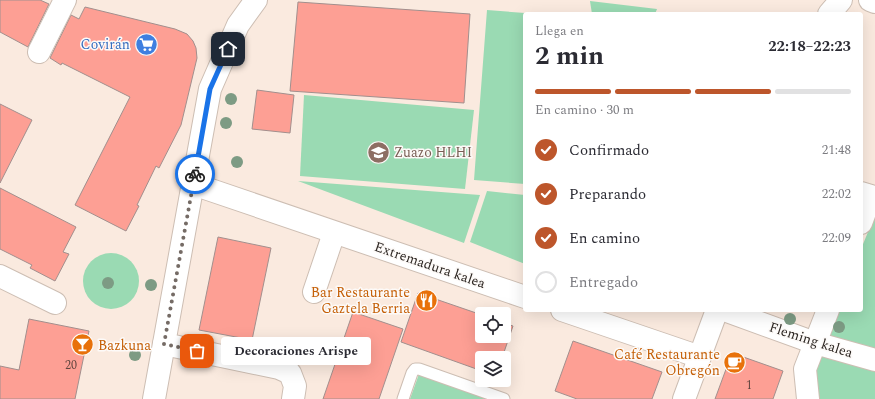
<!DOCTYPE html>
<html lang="es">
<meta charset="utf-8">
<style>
:root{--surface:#fff;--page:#f7f7f7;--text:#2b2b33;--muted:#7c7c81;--line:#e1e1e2;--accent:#bd562b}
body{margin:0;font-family:Spectral,serif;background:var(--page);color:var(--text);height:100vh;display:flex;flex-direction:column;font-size:15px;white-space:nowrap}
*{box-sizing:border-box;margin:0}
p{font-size:13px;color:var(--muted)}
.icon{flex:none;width:22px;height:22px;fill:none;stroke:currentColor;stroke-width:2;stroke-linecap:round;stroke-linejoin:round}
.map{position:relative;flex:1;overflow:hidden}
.drawer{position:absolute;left:523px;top:12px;width:340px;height:300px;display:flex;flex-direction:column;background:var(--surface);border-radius:4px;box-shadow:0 4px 16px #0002}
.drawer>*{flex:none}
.fabs{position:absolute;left:475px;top:307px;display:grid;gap:8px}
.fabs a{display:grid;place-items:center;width:36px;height:36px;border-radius:4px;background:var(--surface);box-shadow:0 4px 16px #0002;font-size:20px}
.pin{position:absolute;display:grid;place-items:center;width:34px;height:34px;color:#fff;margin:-17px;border-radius:8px;box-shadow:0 2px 6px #0006}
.courier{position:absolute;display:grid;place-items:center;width:40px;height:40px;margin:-20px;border:3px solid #1a73e8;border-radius:50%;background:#fff;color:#222;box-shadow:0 1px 5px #0007}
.bubble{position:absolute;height:28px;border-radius:4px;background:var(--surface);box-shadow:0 4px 16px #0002;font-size:13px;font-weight:700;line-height:28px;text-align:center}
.summary em{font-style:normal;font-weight:700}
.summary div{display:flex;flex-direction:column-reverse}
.summary{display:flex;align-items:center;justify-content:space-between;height:68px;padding:0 12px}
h1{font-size:26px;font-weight:700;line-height:30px}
.bar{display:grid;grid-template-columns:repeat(4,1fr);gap:6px 4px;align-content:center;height:48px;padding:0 12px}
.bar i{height:5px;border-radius:3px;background:var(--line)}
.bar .on{background:var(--accent)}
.bar p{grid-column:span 4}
ol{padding:0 12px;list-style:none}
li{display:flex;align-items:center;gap:12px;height:44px}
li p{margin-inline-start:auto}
li .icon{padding:4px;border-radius:50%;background:var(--accent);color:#fff;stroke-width:4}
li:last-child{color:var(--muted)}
li i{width:22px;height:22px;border:2px solid var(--line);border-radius:50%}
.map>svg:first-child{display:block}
.green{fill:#9adab3}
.building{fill:#fd9f94;stroke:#a28f8d}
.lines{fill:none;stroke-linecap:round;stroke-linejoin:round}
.lane-casing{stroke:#cdbeb3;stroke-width:13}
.street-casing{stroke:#cdbeb3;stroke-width:24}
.lane{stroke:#fff;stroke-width:11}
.street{stroke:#fff;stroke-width:22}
.tree{fill:#7d9b84}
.done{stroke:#756b65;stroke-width:4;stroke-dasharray:0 7.2}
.route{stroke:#1a73e8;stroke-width:5}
.labels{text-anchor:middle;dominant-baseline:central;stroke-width:3;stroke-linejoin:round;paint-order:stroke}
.number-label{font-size:12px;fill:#61453f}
.shop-label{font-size:14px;fill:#366cbe;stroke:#fdfaf8;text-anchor:end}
.education-label{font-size:14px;fill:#785e54;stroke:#fdfaf8;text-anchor:start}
.street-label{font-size:14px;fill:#2d2723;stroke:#fdfaf8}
.food-label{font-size:14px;fill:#c56008;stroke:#fdfaf8;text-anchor:end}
</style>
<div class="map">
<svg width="875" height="399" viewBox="0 0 875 399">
<rect width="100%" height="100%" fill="#faeadf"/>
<g class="green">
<path d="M590 1 657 9 655 14H592Z"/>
<path d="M487 10 538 14H525V184L474 180Z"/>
<path d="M304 95 474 110 465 189 300 176Z"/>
<path d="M298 181 480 195 464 243Z"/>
<path d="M487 191 525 195V264L470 242Z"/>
<path d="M875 215V399H820L814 382 817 357 836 310H861V249Z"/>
<circle cx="111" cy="281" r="28"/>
<path d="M419 374 488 399H410Z"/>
</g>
<g class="building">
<path d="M0 0H40L49 4 28 47 0 32Z"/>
<path d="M298 2 470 14 464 103 290 91Z"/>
<path d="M85 7 175 29 187 34 193 41 196 48 197 58 181 125 159 168 156 166 137 205 139 206 126 231 75 205 130 97 62 63 61 65 50 58 71 15 79 19Z"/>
<path d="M257 90 294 95 290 133 252 129Z"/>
<path d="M0 104 32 120 0 183Z"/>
<path d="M0 188 76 227 63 252 69 254 55 281 30 268 32 265 0 249Z"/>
<path d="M218 237 271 248 252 340 199 330Z"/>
<path d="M418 293 482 315V336H504V323L513 326 502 358H482V371L401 342Z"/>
<path d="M353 312 403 329 379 399H323Z"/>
<path d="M29 319 89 331 75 399H0V366L19 370Z"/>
<path d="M573 341 662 372 652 399H577L555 391Z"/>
<path d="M732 353 783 371 773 399H715Z"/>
</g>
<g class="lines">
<defs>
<path id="lane" d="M403 399 412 373 415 369H419L504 399"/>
<g id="street">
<path d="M870 0 875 2"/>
<path d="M829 14 841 0"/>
<path d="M39 52 65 0"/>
<path d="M193 184 525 297"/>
<path d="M861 193 871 196 861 223"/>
<path d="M0 276 55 303"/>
<path d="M314 292 334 233"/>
<path d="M562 310 700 357"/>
<path d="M724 310 815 343 875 360"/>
<path d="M164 344 279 368 290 373 295 386 293 399"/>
<path d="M154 399 210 89 238 25 256 0"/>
<path d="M684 399 717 310"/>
<path d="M808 399 805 369 828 310"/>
</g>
</defs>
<use href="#lane" class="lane-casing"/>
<use href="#street" class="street-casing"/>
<use href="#lane" class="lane"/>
<use href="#street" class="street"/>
</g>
<g class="tree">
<circle cx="231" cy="99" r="6"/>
<circle cx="226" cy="123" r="6"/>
<circle cx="237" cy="162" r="6"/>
<circle cx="108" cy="283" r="6"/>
<circle cx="151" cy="285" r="6"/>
<circle cx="790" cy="319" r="6"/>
<circle cx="839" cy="327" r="6"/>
<circle cx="135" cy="355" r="6"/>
</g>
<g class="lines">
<path class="done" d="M195 174 164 344 197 351"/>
<path class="route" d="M195 174 210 89 228 49"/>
</g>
<defs>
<symbol id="supermarket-disc" viewBox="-11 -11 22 22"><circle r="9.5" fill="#3f7fe0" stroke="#fdfaf8"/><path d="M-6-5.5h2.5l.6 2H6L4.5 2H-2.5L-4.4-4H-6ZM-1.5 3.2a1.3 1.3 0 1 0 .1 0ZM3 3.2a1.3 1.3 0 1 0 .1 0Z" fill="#fff"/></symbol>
<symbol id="school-disc" viewBox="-11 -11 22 22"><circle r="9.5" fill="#8d6e63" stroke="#fdfaf8"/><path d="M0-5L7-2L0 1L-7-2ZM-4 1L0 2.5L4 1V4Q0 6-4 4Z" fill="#fff"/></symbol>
<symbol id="restaurant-disc" viewBox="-11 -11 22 22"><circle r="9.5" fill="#e8710a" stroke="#fdfaf8"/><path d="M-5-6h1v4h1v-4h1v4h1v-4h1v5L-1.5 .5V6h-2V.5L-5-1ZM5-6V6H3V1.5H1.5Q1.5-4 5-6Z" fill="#fff"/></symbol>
<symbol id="bar-disc" viewBox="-11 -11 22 22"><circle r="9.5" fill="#e8710a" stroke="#fdfaf8"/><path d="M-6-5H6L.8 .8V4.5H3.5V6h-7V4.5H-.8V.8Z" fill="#fff"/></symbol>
<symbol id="cafe-disc" viewBox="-11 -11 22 22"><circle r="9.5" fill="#e8710a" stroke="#fdfaf8"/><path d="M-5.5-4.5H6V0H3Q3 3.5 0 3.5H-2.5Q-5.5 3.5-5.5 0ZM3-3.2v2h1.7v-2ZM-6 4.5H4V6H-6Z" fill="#fff"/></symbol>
</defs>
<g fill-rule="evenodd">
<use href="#supermarket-disc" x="134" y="32" width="25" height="25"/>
<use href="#school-disc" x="366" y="140" width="25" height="25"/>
<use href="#restaurant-disc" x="414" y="288" width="25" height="25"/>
<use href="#bar-disc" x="70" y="332" width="25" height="25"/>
<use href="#cafe-disc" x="722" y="350" width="25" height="25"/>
</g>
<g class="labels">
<g class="number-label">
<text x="71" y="365">20</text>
<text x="749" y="385">1</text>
</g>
<g class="shop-label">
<text x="130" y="44">Covirán</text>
</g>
<g class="education-label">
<text x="394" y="152">Zuazo HLHI</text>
</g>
<g class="street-label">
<text transform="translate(430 265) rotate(19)">Extremadura kalea</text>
<text transform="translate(811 340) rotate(18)">Fleming kalea</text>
</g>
<g class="food-label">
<text x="410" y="292">Bar Restaurante<tspan x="410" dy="16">Gaztela Berria</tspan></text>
<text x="98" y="345" text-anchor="start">Bazkuna</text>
<text x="720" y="354">Café Restaurante<tspan x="720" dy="16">Obregón</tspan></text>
</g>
</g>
</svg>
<div class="fabs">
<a><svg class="icon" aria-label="locate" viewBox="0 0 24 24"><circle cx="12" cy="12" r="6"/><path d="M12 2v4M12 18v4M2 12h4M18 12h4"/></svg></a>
<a><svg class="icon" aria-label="layers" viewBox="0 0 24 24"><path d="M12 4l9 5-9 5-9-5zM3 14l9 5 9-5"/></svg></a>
</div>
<div class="pin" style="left:197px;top:351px;background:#ea580c"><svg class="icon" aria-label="bag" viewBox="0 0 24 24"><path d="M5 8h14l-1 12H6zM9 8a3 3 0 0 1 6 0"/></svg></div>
<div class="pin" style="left:228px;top:49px;background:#1f2937"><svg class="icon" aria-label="home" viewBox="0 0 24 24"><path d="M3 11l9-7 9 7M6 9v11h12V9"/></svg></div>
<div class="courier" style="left:195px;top:174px"><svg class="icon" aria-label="bike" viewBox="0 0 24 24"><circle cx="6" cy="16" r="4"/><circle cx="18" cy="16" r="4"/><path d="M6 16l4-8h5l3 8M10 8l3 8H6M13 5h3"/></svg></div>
<div class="bubble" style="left:221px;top:337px;width:150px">Decoraciones Arispe</div>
<section class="drawer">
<div class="summary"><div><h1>2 min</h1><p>Llega en</p></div><em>22:18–22:23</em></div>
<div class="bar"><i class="on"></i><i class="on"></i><i class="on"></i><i></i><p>En camino · 30 m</p></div>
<ol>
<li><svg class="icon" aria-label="check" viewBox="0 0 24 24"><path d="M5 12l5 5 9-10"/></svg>Confirmado<p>21:48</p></li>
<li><svg class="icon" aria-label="check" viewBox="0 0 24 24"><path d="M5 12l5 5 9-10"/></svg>Preparando<p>22:02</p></li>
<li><svg class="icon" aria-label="check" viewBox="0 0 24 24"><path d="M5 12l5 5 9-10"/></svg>En camino<p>22:09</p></li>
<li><i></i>Entregado</li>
</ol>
</section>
</div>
